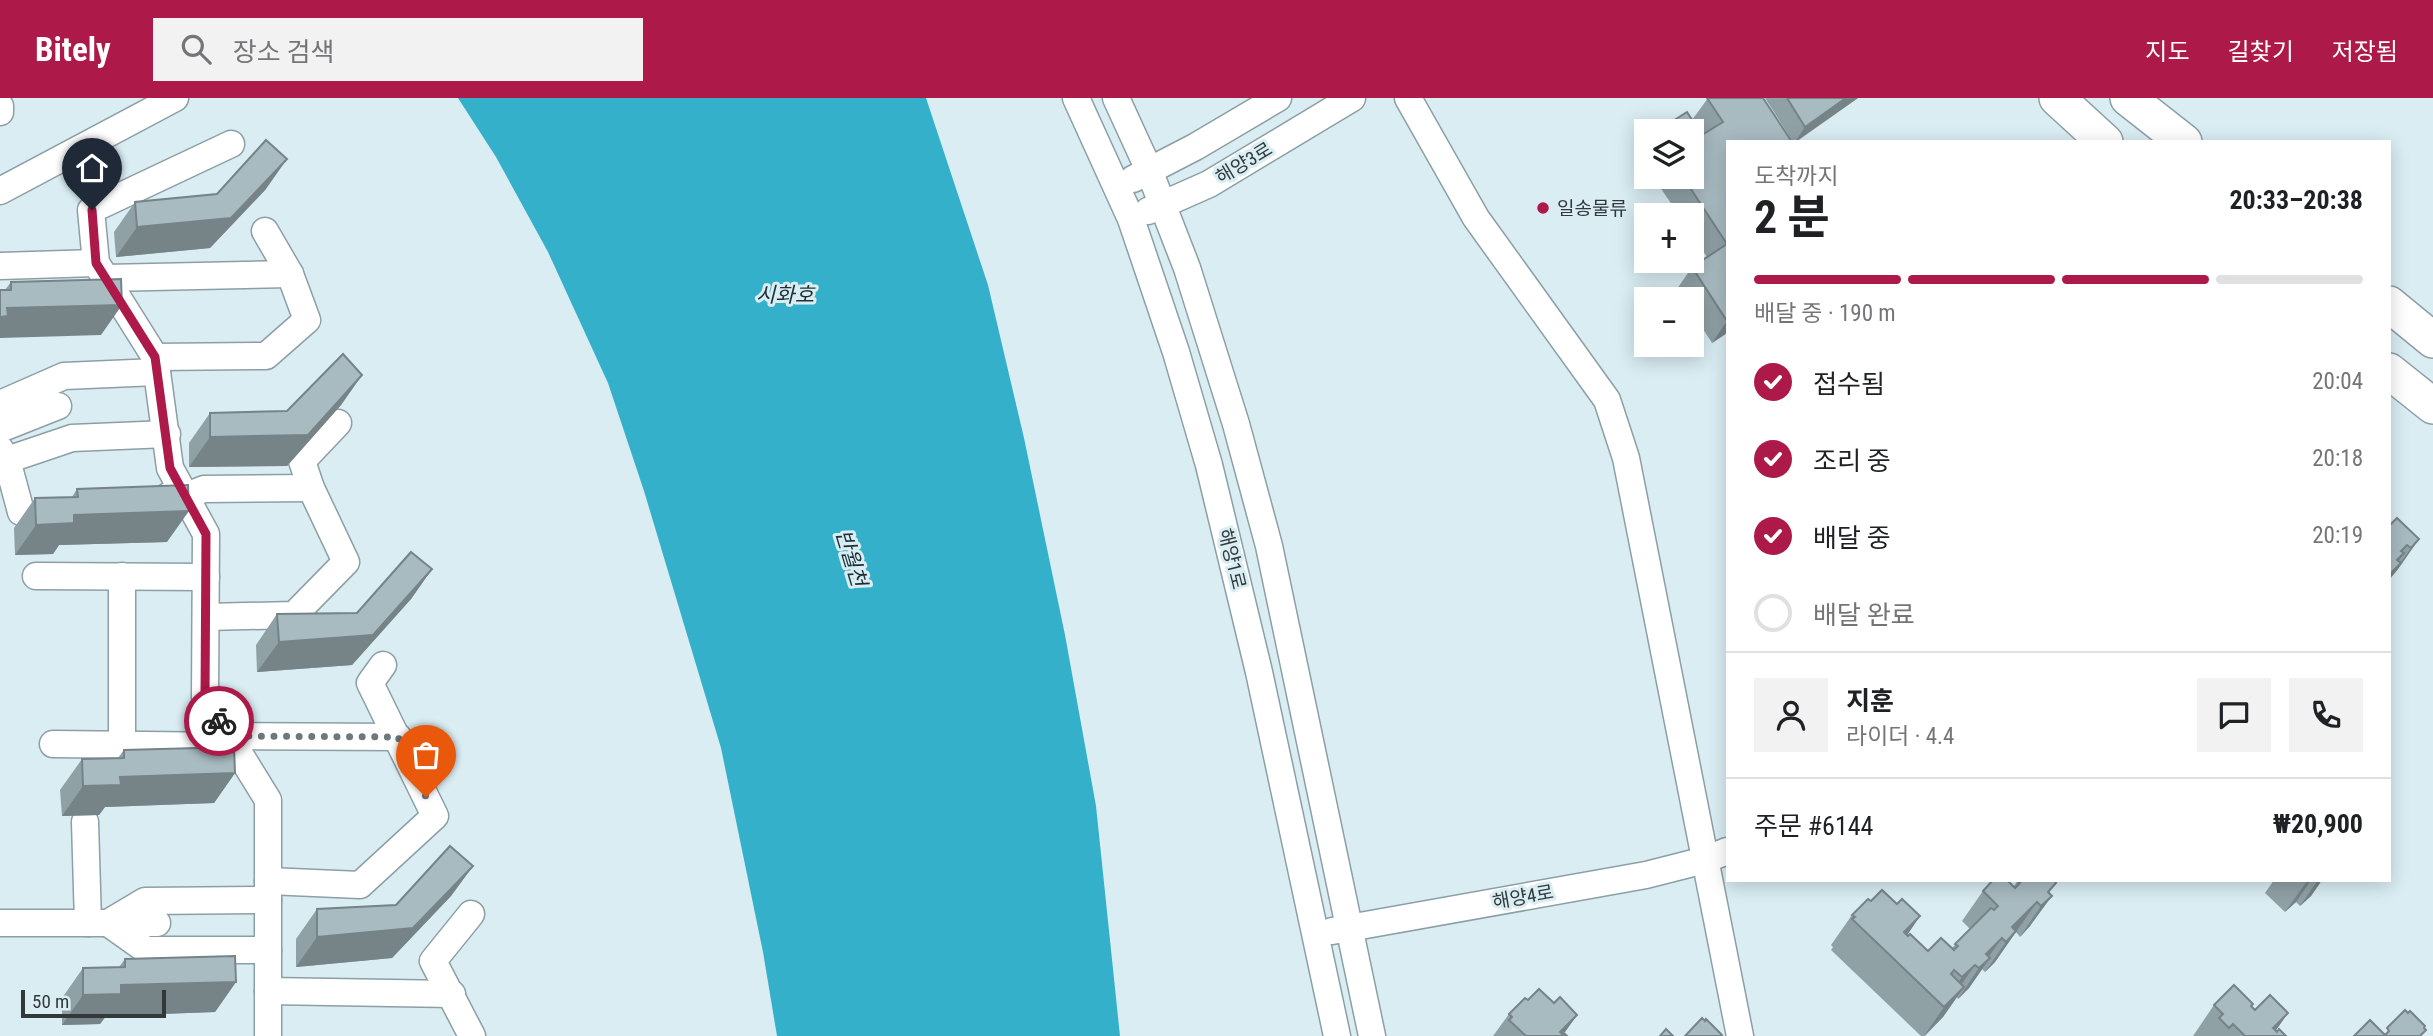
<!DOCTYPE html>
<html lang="ko">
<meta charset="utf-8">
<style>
:root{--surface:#fff;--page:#f2f2f2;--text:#202124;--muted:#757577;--line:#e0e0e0;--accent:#ad1a49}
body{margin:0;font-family:"Roboto Condensed","Noto Sans KR",sans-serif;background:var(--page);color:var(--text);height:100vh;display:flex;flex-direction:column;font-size:26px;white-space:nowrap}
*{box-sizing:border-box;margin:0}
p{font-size:23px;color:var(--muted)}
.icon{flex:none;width:38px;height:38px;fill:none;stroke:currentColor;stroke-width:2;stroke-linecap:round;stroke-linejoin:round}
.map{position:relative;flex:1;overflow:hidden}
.drawer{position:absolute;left:1726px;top:42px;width:665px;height:742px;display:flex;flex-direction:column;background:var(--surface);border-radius:0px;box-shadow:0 4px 18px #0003}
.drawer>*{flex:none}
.buttons{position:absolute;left:1634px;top:21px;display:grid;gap:14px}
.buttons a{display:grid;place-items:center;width:70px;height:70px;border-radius:0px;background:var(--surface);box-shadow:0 4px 18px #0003;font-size:35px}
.scale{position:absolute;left:21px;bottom:18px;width:145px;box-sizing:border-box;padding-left:7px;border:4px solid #31393b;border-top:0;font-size:19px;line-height:24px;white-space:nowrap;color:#31393b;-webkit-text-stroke:5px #d9edf3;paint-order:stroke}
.pin{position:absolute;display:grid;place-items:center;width:60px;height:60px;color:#fff;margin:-72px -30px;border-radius:50% 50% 50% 0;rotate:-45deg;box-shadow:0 0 7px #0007}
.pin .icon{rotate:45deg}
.courier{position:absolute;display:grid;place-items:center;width:70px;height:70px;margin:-35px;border:5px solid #ad1a49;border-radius:50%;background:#fff;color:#222;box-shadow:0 2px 9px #0007}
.head em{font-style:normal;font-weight:700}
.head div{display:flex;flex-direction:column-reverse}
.head{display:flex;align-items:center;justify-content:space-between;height:119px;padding:0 28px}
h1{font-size:46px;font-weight:700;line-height:52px}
.bar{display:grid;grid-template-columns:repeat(4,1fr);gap:10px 7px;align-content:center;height:84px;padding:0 28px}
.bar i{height:9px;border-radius:5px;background:var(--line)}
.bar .active{background:var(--accent)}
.bar p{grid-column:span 4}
.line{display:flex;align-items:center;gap:18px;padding:0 28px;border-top:2px solid var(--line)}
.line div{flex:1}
.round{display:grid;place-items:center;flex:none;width:74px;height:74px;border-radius:0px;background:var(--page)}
ol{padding:0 28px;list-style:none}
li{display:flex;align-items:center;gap:21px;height:77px}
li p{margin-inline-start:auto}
li .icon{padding:7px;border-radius:50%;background:var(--accent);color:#fff;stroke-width:4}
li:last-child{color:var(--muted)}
li i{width:38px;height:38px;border:4px solid var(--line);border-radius:50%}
header{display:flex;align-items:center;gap:42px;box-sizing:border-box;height:98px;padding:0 35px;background:var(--accent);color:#fff}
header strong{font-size:33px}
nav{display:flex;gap:38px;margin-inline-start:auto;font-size:24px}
.search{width:490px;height:63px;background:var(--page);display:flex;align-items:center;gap:18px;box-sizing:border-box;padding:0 24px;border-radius:0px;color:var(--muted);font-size:26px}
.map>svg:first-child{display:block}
.water{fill:#34b0cb}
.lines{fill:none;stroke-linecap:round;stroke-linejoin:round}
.minor-casing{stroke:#8c9fa5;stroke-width:29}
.major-casing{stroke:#8c9fa5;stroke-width:38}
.minor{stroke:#fff;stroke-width:26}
.major{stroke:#fff;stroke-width:35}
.wall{fill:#90a1a6}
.shaded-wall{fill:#768387}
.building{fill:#a8bbc1;stroke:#768387;stroke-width:2}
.done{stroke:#6c787b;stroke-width:7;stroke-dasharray:0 12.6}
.route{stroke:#ad1a49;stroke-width:9}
.poi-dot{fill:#ad1a49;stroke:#d9edf3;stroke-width:2.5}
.labels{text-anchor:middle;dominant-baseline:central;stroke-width:6;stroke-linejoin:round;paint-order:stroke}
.street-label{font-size:19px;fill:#31393b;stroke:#d9edf3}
.poi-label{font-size:19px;fill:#31393b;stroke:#d9edf3;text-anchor:start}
.water-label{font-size:21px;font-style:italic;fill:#1b3036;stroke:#d9edf3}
</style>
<header>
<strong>Bitely</strong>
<div class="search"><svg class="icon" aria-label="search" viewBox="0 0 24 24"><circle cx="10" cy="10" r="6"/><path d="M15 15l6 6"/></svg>장소 검색</div>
<nav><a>지도</a><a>길찾기</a><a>저장됨</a></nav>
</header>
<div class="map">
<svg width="2433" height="938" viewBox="0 0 2433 938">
<rect width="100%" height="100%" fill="#d9edf3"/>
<path class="water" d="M458 0H926L988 187 1024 340 1065 537 1096 708 1120 938H777L763 854 721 650 644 393 608 285 548 154 496 59Z"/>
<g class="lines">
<defs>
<g id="minor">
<path d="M1076 0 1131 121 1176 254 1209 367 1259 574 1337 938"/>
<path d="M1116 0 1149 72 1187 170 1236 326 1269 448 1372 938"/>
<path d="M1408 0 1476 120 1607 302 1626 360 1740 938"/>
<path d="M0 8V14"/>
<path d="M231 46 91 112 96 165 155 259 170 370 206 436 205 600 268 702V938"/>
<path d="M1133 81 1195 49 1278 0"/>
<path d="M0 93 175 0"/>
<path d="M1148 113 1209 86 1352 0"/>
<path d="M0 168 96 165"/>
<path d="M106 180 290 176"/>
<path d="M155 259 266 258 307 222 290 176 265 133"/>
<path d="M0 306 64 278 157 274"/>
<path d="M0 331 58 308"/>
<path d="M0 351 7 362 21 414"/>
<path d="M7 362 72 340 167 336"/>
<path d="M168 398H186L204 391 311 390"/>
<path d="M36 478 206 479"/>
<path d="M122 478V646"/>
<path d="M206 519 294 517 346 464 311 390 302 363 338 325"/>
<path d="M229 638 398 639"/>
<path d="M53 646 235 648"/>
<path d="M85 724 88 825"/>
<path d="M268 783 360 787 435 718 370 585 383 567"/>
<path d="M268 802 145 803 108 825 146 852H268"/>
<path d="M471 816 433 863 472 938"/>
<path d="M0 825H157"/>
<path d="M1332 833 1646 777 1705 762 1727 753"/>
<path d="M268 893 452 896"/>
</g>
<g id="major">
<path d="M2057 0 2105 44"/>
<path d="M2128 0 2184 44"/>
<path d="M2389 206 2433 242"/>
<path d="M2389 273 2433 308"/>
</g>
</defs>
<use href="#minor" class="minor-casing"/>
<use href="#major" class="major-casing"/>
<use href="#minor" class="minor"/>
<use href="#major" class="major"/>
</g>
<g class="wall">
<path d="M1708 0H1763L1727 44V235L1712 245 1692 214V201H1684L1677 191 1692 169 1707 159 1692 137V117H1679L1653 79H1692V22Z"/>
<path d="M1765 0H1858L1796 44H1793Z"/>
<path d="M1647 46V69L1639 57Z"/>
<path d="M266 91 210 150 116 159 114 134 135 104Z"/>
<path d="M11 184 101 237 5 192Z"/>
<path d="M362 277 341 307 287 368 189 369V345L210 315 287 313Z"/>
<path d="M77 391 167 444 59 447 53 456 15 457 14 430 35 400 72 399Z"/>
<path d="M2389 428 2419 441 2398 471 2389 482Z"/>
<path d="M432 471 411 501 352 567 257 574 256 547 277 516 357 515Z"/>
<path d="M124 652 235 675 214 705 105 709 99 717 62 718 60 692 82 661 118 660Z"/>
<path d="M473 768 451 798 392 860 296 869V841L317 811 396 807Z"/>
<path d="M2018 782 2049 795 2030 828 2020 839 2016 834 2015 835 1995 864 1985 874 1982 871 1969 890 1958 901 1957 899 1943 919 1925 938H1921L1831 852 1833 849 1831 847 1852 817 1871 803 1897 806 1920 818 1907 837 1928 853 1952 850 1970 831 1962 823 1983 793 2014 788Z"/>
<path d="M2274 782H2322L2311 798 2300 808 2296 804 2285 814 2265 795Z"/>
<path d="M125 861 236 884 215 914 106 918 100 926 62 927V900L83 870 119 869Z"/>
<path d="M1528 902 1554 905 1577 917 1563 937 1567 938H1493L1509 916Z"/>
<path d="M2214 907 2251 909 2255 912 2288 915 2275 933 2286 938H2193Z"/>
</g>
<g class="shaded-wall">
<path d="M1846 0H1858L1795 44 1805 29Z"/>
<path d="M287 61 266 91 210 150 116 159 137 129 231 120Z"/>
<path d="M122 207 101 237 0 240V219L7 210Z"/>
<path d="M1727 223V235L1712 245Z"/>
<path d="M362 277 341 307 287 368 189 369 210 339 308 337Z"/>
<path d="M189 413 167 444 59 447 53 456 15 457 36 427 74 417Z"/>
<path d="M2419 441 2398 471 2389 482V475L2397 462 2404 455 2389 477 2398 468 2411 450Z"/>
<path d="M432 471 411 501 352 567 257 574 279 544 373 537Z"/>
<path d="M235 675 214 705 105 709 99 717 62 718 83 688 120 679Z"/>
<path d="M473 768 451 798 392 860 296 869 317 839 413 830Z"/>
<path d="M2308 782H2311L2296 804 2285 814Z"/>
<path d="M2318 782H2322L2311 798 2300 808Z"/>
<path d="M2052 798 2030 828 2020 839 2041 808Z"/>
<path d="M2037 804 1995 864 1985 874 2006 844 2012 829Z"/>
<path d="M1920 818 1899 849 1904 834Z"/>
<path d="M2002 840 1982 868 1990 860 1969 890 1958 901 1979 870 1986 856Z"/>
<path d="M1975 867 1954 897 1941 910 1962 879Z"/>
<path d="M236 884 215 914 106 918 100 926 62 927 83 897 121 887Z"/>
<path d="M1964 889 1943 919 1924 938 1944 909Z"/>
<path d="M2288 915 2272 938 2273 930Z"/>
<path d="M1577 917 1562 938 1560 934Z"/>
</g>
<g class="building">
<path d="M1707 0H1763L1792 44H1727V146L1683 79H1692V33H1657L1687 14 1702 37 1723 24Z"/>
<path d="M1787 0H1846L1805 29Z"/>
<path d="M266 42 287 61 231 120 137 129 135 104 217 96Z"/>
<path d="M1727 146V223L1692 169Z"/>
<path d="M121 181 122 207 7 210 8 218 0 219V192H11V184Z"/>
<path d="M343 256 362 277 308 337 210 339V315L287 313Z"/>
<path d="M188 387 189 413 74 417V425L36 427 35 400 78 399 77 391Z"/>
<path d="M2397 420 2419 441 2411 450 2407 447 2401 453 2404 455 2397 462 2401 465 2389 477V428Z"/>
<path d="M411 454 432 471 373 537 279 544 277 516 357 515Z"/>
<path d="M234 649 235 675 120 679 121 687 83 688 82 661 124 660V652Z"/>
<path d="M450 748 473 768 413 830 317 839V811L396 807Z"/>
<path d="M1993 782H2007L2015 790 2020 785 2017 783 2018 782H2054L2056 785 2048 794 2052 798 2041 808 2037 804 2012 829 2016 833 2006 844 2002 840 1986 856 1990 860 1979 870 1975 867 1962 879 1954 872 1951 876 1964 889 1944 909 1852 821 1855 819 1852 817 1868 801 1871 803 1882 792 1897 806 1902 801 1920 818 1904 834 1908 838 1910 836 1928 853 1941 840 1954 852 1958 848 1955 846 1991 810 1994 812 1998 808 1983 793Z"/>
<path d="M235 858 236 884 121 887V896L83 897V870L125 869V861Z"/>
<path d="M2234 887 2253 906 2251 908 2255 912 2270 897 2288 915 2273 930 2277 934 2279 931 2286 938H2245L2233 926 2229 930 2219 920 2223 916 2214 907Z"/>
<path d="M1539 891 1554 905 1560 899 1577 917 1560 934 1563 937 1565 936 1567 938H1526L1509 922 1512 919 1509 916 1525 900 1528 902Z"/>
<path d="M2405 912 2408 915 2410 913 2425 928 2424 930 2426 932 2420 938H2354L2370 922 2385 937 2389 933 2387 930Z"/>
<path d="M1702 920 1705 923 1706 921 1722 937 1721 938H1685Z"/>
<path d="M1666 931 1673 938H1660Z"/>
</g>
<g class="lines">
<path class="done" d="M219 623 229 638 398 639 426 699"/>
<path class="route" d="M92 112 96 165 155 259 170 370 206 436 205 600 219 623"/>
</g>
<circle class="poi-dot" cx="1543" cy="110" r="7"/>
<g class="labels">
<g class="street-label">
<text transform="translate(1244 65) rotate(-31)">해양3로</text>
<text transform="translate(1232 461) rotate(76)">해양1로</text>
<text transform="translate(1523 799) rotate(-10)">해양4로</text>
</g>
<g class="poi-label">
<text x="1557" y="110">일송물류</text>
</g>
<g class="water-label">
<text x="785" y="197">시화호</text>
<text transform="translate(851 460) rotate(73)">반월천</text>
</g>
</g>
</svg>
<div class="buttons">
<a><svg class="icon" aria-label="layers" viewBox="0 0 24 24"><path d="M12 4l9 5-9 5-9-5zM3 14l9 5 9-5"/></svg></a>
<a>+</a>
<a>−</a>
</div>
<div class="scale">50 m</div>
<div class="pin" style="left:426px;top:699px;background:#ea580c"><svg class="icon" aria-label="bag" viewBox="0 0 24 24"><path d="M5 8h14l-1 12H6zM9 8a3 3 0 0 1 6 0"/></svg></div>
<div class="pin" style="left:92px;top:112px;background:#1f2937"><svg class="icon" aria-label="home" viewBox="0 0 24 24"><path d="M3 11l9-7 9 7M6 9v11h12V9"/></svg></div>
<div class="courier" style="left:219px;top:623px"><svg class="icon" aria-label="bike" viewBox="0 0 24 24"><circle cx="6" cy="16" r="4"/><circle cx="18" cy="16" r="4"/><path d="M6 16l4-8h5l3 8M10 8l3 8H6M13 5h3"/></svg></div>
<section class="drawer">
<div class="head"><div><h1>2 분</h1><p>도착까지</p></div><em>20:33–20:38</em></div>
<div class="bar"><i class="active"></i><i class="active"></i><i class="active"></i><i></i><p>배달 중 · 190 m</p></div>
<ol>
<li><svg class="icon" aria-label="check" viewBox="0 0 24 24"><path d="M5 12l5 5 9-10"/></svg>접수됨<p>20:04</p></li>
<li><svg class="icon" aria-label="check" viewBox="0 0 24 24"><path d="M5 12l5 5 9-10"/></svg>조리 중<p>20:18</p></li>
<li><svg class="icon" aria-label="check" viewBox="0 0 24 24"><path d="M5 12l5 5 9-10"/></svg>배달 중<p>20:19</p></li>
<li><i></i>배달 완료</li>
</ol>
<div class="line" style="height:126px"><a class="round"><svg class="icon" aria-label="person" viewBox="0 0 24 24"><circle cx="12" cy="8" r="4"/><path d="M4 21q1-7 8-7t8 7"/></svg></a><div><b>지훈</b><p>라이더 · 4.4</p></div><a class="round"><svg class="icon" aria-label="chat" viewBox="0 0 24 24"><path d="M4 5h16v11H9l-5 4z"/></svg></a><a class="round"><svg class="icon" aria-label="phone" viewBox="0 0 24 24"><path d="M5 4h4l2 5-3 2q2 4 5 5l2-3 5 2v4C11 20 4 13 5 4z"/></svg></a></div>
<div class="line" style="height:91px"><div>주문 #6144</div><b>₩20,900</b></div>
</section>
</div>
